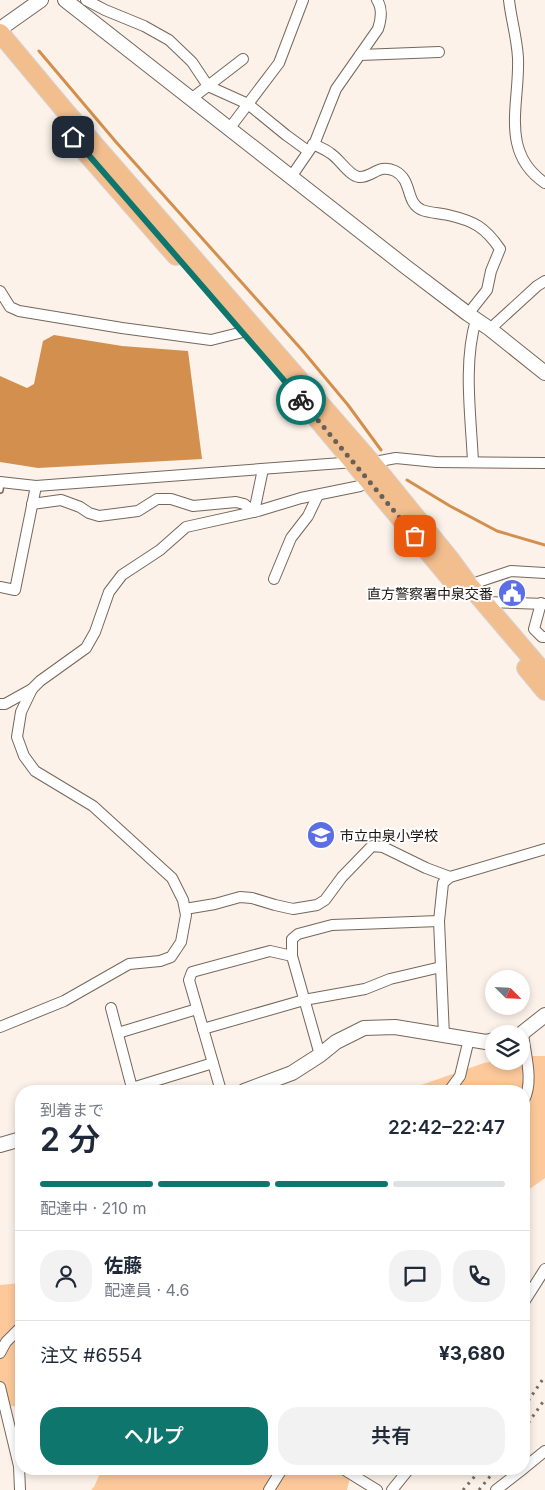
<!DOCTYPE html>
<html lang="ja">
<meta charset="utf-8">
<style>
:root{--surface:#fff;--page:#f2f2f3;--text:#1f2937;--muted:#747a83;--line:#e0e1e3;--accent:#0f766e}
body{margin:0;font-family:Inter,"Noto Sans JP",sans-serif;background:var(--page);color:var(--text);height:100vh;display:flex;flex-direction:column;font-size:19px;white-space:nowrap}
*{box-sizing:border-box;margin:0}
p{font-size:16px;color:var(--muted)}
.icon{flex:none;width:28px;height:28px;fill:none;stroke:currentColor;stroke-width:2;stroke-linecap:round;stroke-linejoin:round}
.map{position:relative;flex:1;overflow:hidden}
.panel{position:absolute;left:15px;top:1085px;width:515px;height:390px;display:flex;flex-direction:column;background:var(--surface);border-radius:20px;box-shadow:0 2px 8px #0003}
.panel>*{flex:none}
.needle{width:32px;rotate:114deg}
.fabs{position:absolute;left:485px;top:970px;display:grid;gap:10px}
.fabs a{display:grid;place-items:center;width:45px;height:45px;border-radius:50%;background:var(--surface);box-shadow:0 2px 8px #0003;font-size:25px}
.pin{position:absolute;display:grid;place-items:center;width:42px;height:42px;color:#fff;margin:-21px;border-radius:10px;box-shadow:0 2px 8px #0006}
.courier{position:absolute;display:grid;place-items:center;width:50px;height:50px;margin:-25px;border:4px solid #0f766e;border-radius:50%;background:#fff;color:#222;box-shadow:0 1px 6px #0007}
.overview em{font-style:normal;font-weight:600}
.overview div{display:flex;flex-direction:column-reverse}
.overview{display:flex;align-items:center;justify-content:space-between;height:85px;padding:0 25px}
h1{font-size:32px;font-weight:600;line-height:38px}
.bar{display:grid;grid-template-columns:repeat(4,1fr);gap:8px 5px;align-content:center;height:60px;padding:0 25px}
.bar i{height:6px;border-radius:4px;background:var(--line)}
.bar .on{background:var(--accent)}
.bar p{grid-column:span 4}
.line{display:flex;align-items:center;gap:12px;padding:0 25px;border-top:1px solid var(--line)}
.line div{flex:1}
.round{display:grid;place-items:center;flex:none;width:52px;height:52px;border-radius:20px;background:var(--page)}
.action{display:flex;gap:10px;margin-top:auto;padding:10px 25px}
.action a{flex:1;height:58px;border-radius:20px;background:var(--accent);color:#fff;font-size:20px;font-weight:600;line-height:58px;text-align:center}
.action a+a{background:var(--page);color:var(--text)}
.map>svg:first-child{display:block}
.green{fill:#fdc99b}
.water{fill:#d38f4d}
.lines{fill:none;stroke-linecap:round;stroke-linejoin:round}
.stream{stroke:#d38f4d;stroke-width:3}
.service-casing{stroke:#75675a;stroke-width:8}
.minor-casing{stroke:#75675a;stroke-width:12}
.tertiary-casing{stroke:#75675a;stroke-width:16}
.trunk-casing{stroke:#d5d4d3;stroke-width:20}
.service{stroke:#fff;stroke-width:5}
.minor{stroke:#fff;stroke-width:10}
.tertiary{stroke:#fff;stroke-width:14}
.trunk{stroke:#f3be8e;stroke-width:18}
.rail{stroke:#746c66;stroke-width:3;stroke-dasharray:2.5 5;stroke-linecap:butt}
.done{stroke:#68605a;stroke-width:5;stroke-dasharray:0 9}
.route{stroke:#0f766e;stroke-width:6}
.labels{text-anchor:middle;dominant-baseline:central;stroke-width:4;stroke-linejoin:round;paint-order:stroke}
.poi-label{font-size:14px;fill:#18120d;stroke:#fff;text-anchor:end}
</style>
<div class="map">
<svg width="545" height="1490" viewBox="0 0 545 1490">
<rect width="100%" height="100%" fill="#fcf2e9"/>
<g class="green">
<path d="M531 1056H545V1178L524 1193V1091H404L484 1063 496 1061H521V1058Z"/>
<path d="M21 1283V1408L0 1403V1285Z"/>
<path d="M102 1469H352L347 1490H91L94 1487Z"/>
</g>
<path class="water" d="M54 335 122 346 188 351 202 459 38 468 0 462V376L27 388 34 384 43 341Z"/>
<g class="lines">
<g class="stream">
<path d="M39 51 116 142 302 350 348 405 381 450"/>
<path d="M407 480 450 506 497 531 545 545"/>
</g>
<defs>
<path id="service" d="M0 490 1 482"/>
<g id="minor">
<path d="M86 0 105 10 144 26 169 40 192 62 208 86 248 104 286 135 308 151"/>
<path d="M509 0C511 19 517 38 518 58 520 103 499 152 545 183"/>
<path d="M360 55 439 52"/>
<path d="M191 99 243 59"/>
<path d="M229 129 279 63 303 0"/>
<path d="M313 144C319 147 325 149 330 153 339 158 349 176 359 177 372 178 379 163 395 171 413 180 405 203 422 210 430 213 440 213 448 215 474 221 485 227 500 249L491 271 487 290 468 314"/>
<path d="M291 177 315 142 336 89 378 29C381 20 383 9 377 0"/>
<path d="M0 291 10 307 19 311 122 328 211 340 243 332"/>
<path d="M490 329 537 286 545 281"/>
<path d="M473 462C471 417 463 363 476 320"/>
<path d="M369 463 396 458 436 462 545 463"/>
<path d="M0 482 36 486 355 462"/>
<path d="M32 504 61 500 80 507 89 513 99 516 138 511 157 499H171L193 506 236 502 244 504 254 512 263 469"/>
<path d="M274 579 291 538 308 516 318 495"/>
<path d="M469 585 511 571 545 573"/>
<path d="M0 587 15 590 36 486"/>
<path d="M484 602 545 604"/>
<path d="M541 603 534 629 542 637H545"/>
<path d="M0 704H5L32 689 40 681 86 648 95 632 109 592 122 575 160 550 186 527 258 511 301 498 360 486"/>
<path d="M185 909 215 904 240 897 252 898 275 905 293 909 317 905 325 900 342 877 372 846 383 847 426 868 450 877"/>
<path d="M111 1008 132 1088 213 1063"/>
<path d="M0 1027 64 1001 129 964 160 961 171 957 181 942 186 915 183 900 172 878 93 806 35 771 24 756 17 737 21 712 32 689"/>
<path d="M203 1029 304 1000 365 989 390 979 441 967"/>
<path d="M118 1033 197 1009"/>
<path d="M523 1033C525 1054 534 1081 524 1100"/>
<path d="M444 1036 439 921 443 883 450 877 545 849"/>
<path d="M320 1055 292 956V939L298 934 332 925 439 921"/>
<path d="M221 1091 189 980 192 972 270 951 292 956"/>
<path d="M449 1091 460 1076 469 1039"/>
<path d="M524 1302 545 1269"/>
<path d="M0 1353 6 1342 21 1327"/>
<path d="M0 1387 19 1466 20 1490"/>
<path d="M524 1468 545 1451"/>
<path d="M343 1469 377 1490"/>
<path d="M269 1490 282 1469"/>
<path d="M392 1490 409 1469"/>
<path d="M496 1490 523 1469"/>
</g>
<g id="tertiary">
<path d="M65 0 406 267 468 314 490 329 545 373"/>
<path d="M0 29 41 0"/>
<path d="M521 1034 545 1015"/>
<path d="M244 1091 292 1073 320 1055 336 1042 364 1028 395 1027 486 1042 494 1040"/>
<path d="M0 1145 21 1139"/>
</g>
<g id="trunk">
<path d="M0 33 66 112 372 463 450 559 469 585 545 674"/>
<path d="M86 153 176 256"/>
<path d="M298 396 459 589"/>
<path d="M526 668 545 691"/>
</g>
</defs>
<use href="#service" class="service-casing"/>
<use href="#minor" class="minor-casing"/>
<use href="#tertiary" class="tertiary-casing"/>
<use href="#trunk" class="trunk-casing"/>
<use href="#service" class="service"/>
<use href="#minor" class="minor"/>
<use href="#tertiary" class="tertiary"/>
<use href="#trunk" class="trunk"/>
<g class="rail">
<path d="M524 1407 545 1376"/>
<path d="M524 1429 545 1399"/>
<path d="M463 1490 481 1469"/>
<path d="M479 1490 496 1469"/>
</g>
</g>
<g class="lines">
<path class="done" d="M301 400 415 536"/>
<path class="route" d="M73 137 301 400"/>
</g>
<defs>
<symbol id="civic-disc" viewBox="-11 -11 22 22"><circle r="9.5" fill="#5c6ee6" stroke="#fff"/><path d="M-.6-6.5H3V-4.5H.6V-3L4-1V1h2V6H-6V1h2V-1L-.6-3ZM-1.2 2.5V6h2.4V2.5Z" fill="#fff"/></symbol>
<symbol id="school-disc" viewBox="-11 -11 22 22"><circle r="9.5" fill="#5c6ee6" stroke="#fff"/><path d="M0-5L7-2L0 1L-7-2ZM-4 1L0 2.5L4 1V4Q0 6-4 4Z" fill="#fff"/></symbol>
</defs>
<g fill-rule="evenodd">
<use href="#civic-disc" x="496" y="577" width="32" height="32"/>
<use href="#school-disc" x="305" y="819" width="32" height="32"/>
</g>
<g class="labels">
<g class="poi-label">
<text x="493" y="593">直方警察署中泉交番</text>
<text x="340" y="835" text-anchor="start">市立中泉小学校</text>
</g>
</g>
</svg>
<div class="fabs">
<a><svg class="needle" viewBox="-14 -14 28 28"><path d="M0-13l5 13h-10z" fill="#e53935"/><path d="M0 13l5-13h-10z" fill="#747a83"/></svg></a>
<a><svg class="icon" aria-label="layers" viewBox="0 0 24 24"><path d="M12 4l9 5-9 5-9-5zM3 14l9 5 9-5"/></svg></a>
</div>
<div class="pin" style="left:415px;top:536px;background:#ea580c"><svg class="icon" aria-label="bag" viewBox="0 0 24 24"><path d="M5 8h14l-1 12H6zM9 8a3 3 0 0 1 6 0"/></svg></div>
<div class="pin" style="left:73px;top:137px;background:#1f2937"><svg class="icon" aria-label="home" viewBox="0 0 24 24"><path d="M3 11l9-7 9 7M6 9v11h12V9"/></svg></div>
<div class="courier" style="left:301px;top:400px"><svg class="icon" aria-label="bike" viewBox="0 0 24 24"><circle cx="6" cy="16" r="4"/><circle cx="18" cy="16" r="4"/><path d="M6 16l4-8h5l3 8M10 8l3 8H6M13 5h3"/></svg></div>
<section class="panel">
<div class="overview"><div><h1>2 分</h1><p>到着まで</p></div><em>22:42–22:47</em></div>
<div class="bar"><i class="on"></i><i class="on"></i><i class="on"></i><i></i><p>配達中 · 210 m</p></div>
<div class="line" style="height:90px"><a class="round"><svg class="icon" aria-label="person" viewBox="0 0 24 24"><circle cx="12" cy="8" r="4"/><path d="M4 21q1-7 8-7t8 7"/></svg></a><div><b>佐藤</b><p>配達員 · 4.6</p></div><a class="round"><svg class="icon" aria-label="chat" viewBox="0 0 24 24"><path d="M4 5h16v11H9l-5 4z"/></svg></a><a class="round"><svg class="icon" aria-label="phone" viewBox="0 0 24 24"><path d="M5 4h4l2 5-3 2q2 4 5 5l2-3 5 2v4C11 20 4 13 5 4z"/></svg></a></div>
<div class="line" style="height:65px"><div>注文 #6554</div><b>¥3,680</b></div>
<div class="action"><a>ヘルプ</a><a>共有</a></div>
</section>
</div>
